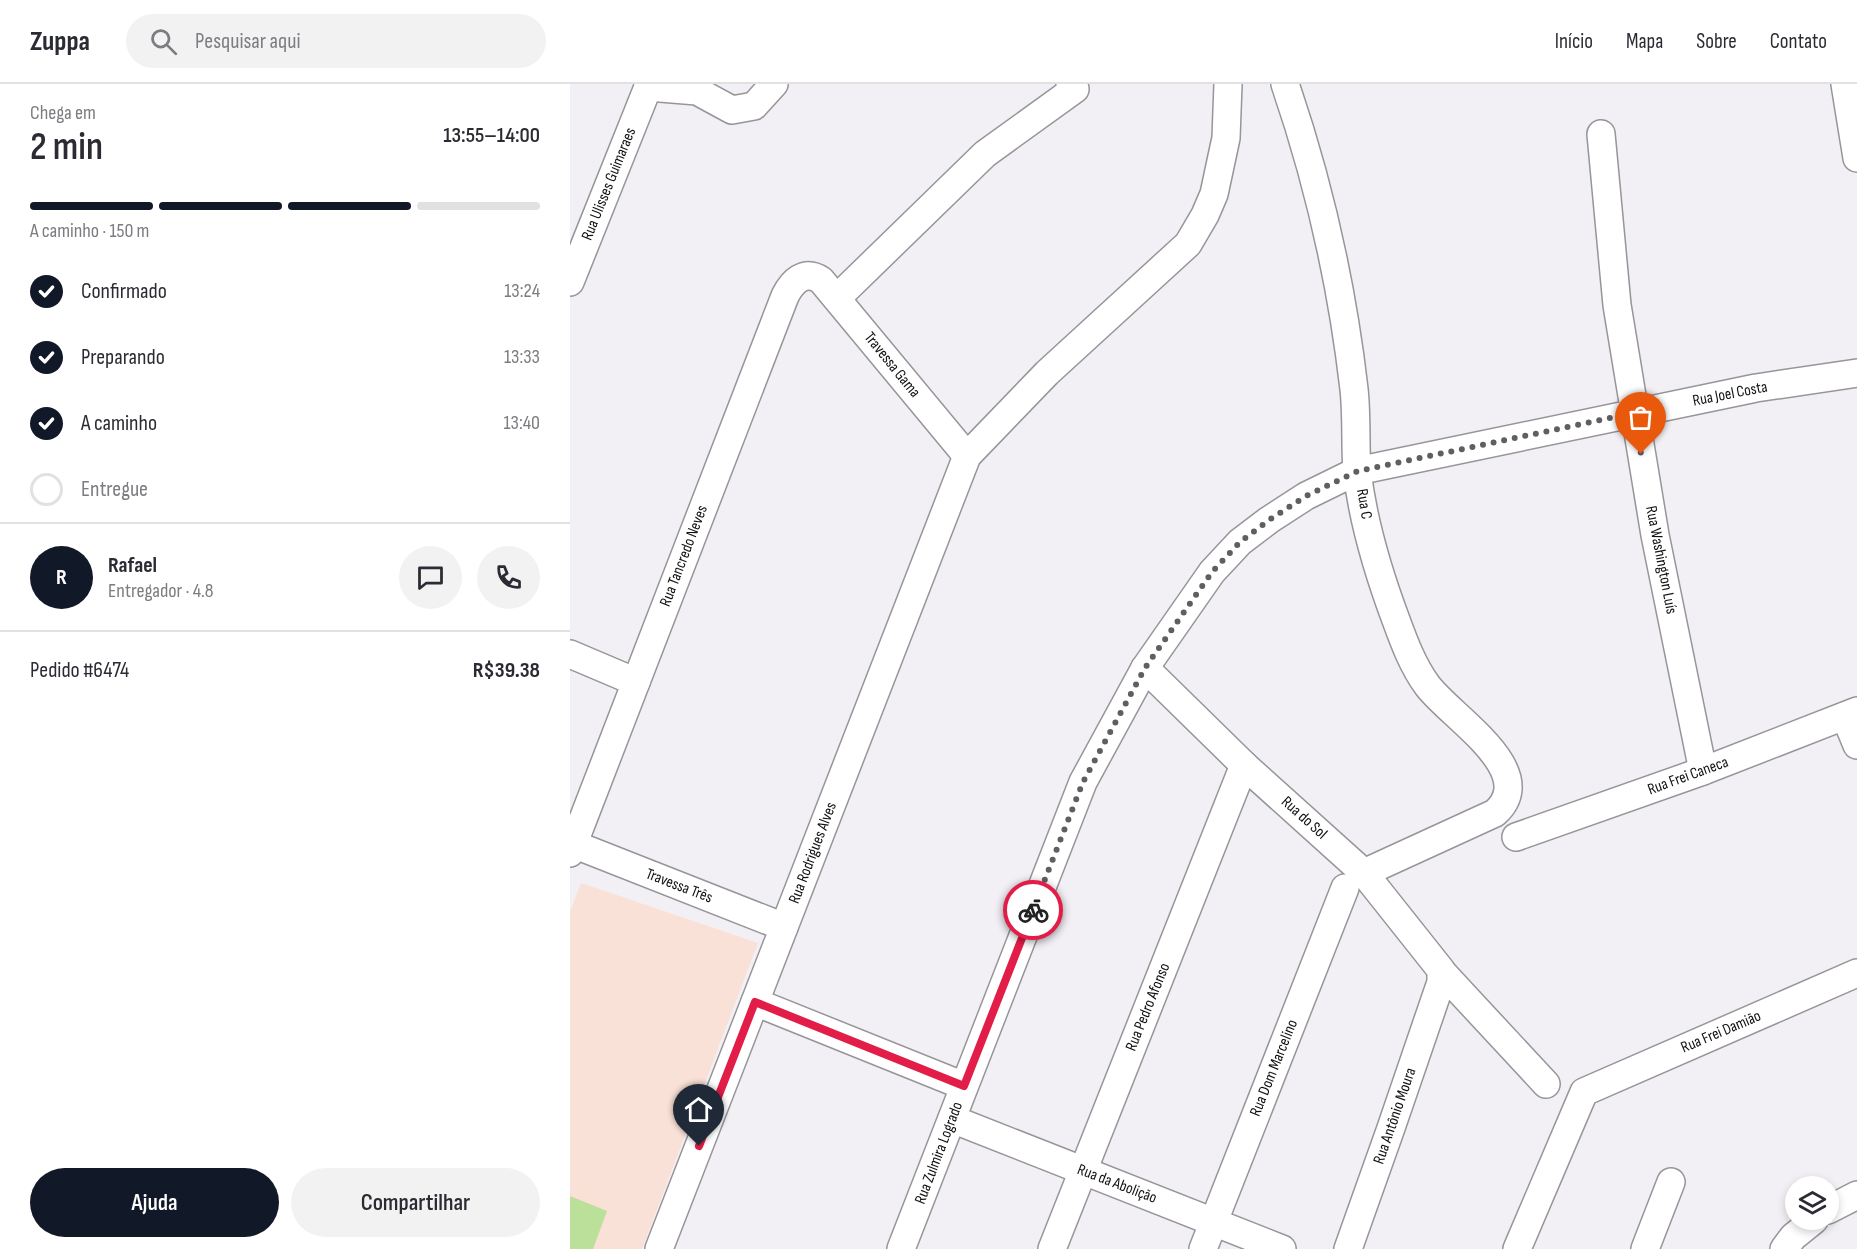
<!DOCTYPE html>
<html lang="pt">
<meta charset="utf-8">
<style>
:root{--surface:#fff;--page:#f2f2f3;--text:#2b2b33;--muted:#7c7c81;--line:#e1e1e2;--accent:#111827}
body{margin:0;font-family:"Sofia Sans Condensed",sans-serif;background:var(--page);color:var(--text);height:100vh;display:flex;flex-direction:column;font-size:22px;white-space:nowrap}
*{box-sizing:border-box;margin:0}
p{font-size:20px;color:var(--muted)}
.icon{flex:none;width:33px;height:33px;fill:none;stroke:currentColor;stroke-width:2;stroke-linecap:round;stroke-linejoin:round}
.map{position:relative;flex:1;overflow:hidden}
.drawer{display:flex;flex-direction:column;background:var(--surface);width:570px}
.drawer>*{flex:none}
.controls{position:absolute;left:1215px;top:1092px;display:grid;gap:12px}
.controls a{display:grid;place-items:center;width:54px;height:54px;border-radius:50%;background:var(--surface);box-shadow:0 3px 9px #0003;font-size:30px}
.pin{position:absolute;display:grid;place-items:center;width:51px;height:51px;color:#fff;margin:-62px -26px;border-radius:50% 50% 50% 0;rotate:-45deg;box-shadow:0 0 6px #0007}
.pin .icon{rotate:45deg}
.courier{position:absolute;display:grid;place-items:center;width:60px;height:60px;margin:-30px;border:4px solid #e11d48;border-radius:50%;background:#fff;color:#222;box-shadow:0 2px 8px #0007}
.headline em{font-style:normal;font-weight:600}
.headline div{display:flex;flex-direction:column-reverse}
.headline{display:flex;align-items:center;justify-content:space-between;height:102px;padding:0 30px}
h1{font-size:39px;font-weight:600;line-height:45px}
.bar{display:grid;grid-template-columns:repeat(4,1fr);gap:9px 6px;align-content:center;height:72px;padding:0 30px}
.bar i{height:8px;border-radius:4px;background:var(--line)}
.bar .selected{background:var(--accent)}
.bar p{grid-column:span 4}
.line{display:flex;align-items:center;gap:15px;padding:0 30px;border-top:2px solid var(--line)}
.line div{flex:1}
.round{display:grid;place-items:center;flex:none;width:63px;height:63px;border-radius:32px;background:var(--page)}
ol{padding:0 30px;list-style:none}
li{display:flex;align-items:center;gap:18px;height:66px}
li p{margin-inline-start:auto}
li .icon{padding:6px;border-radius:50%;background:var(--accent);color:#fff;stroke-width:4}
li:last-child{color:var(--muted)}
li i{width:33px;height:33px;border:3px solid var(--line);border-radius:50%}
.action{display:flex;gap:12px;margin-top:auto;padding:12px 30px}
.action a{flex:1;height:69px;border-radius:36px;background:var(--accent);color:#fff;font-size:24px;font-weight:600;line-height:69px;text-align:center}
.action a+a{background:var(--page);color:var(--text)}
header{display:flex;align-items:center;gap:36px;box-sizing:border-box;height:84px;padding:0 30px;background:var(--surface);border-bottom:2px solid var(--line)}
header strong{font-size:28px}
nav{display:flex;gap:33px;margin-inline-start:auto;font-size:21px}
.search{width:420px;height:54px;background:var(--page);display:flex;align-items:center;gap:15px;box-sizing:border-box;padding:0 21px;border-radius:33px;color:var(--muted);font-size:22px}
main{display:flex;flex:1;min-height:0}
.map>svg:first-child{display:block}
.education{fill:#f9e1d7}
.green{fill:#bbe099}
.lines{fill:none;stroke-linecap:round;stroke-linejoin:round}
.minor-casing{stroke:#96959a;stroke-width:30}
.minor{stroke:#fff;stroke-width:27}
.done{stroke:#605e61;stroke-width:6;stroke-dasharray:0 10.8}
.route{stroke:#e11d48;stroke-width:8}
.labels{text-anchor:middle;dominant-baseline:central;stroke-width:4.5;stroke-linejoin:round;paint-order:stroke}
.street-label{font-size:16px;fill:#111012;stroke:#fff}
</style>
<header>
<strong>Zuppa</strong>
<div class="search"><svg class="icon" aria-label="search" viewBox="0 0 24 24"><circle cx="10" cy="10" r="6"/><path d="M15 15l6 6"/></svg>Pesquisar aqui</div>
<nav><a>Início</a><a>Mapa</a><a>Sobre</a><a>Contato</a></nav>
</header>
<main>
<section class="drawer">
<div class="headline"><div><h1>2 min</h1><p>Chega em</p></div><em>13:55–14:00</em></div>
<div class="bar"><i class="selected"></i><i class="selected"></i><i class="selected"></i><i></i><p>A caminho · 150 m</p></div>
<ol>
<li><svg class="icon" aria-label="check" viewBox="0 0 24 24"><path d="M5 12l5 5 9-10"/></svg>Confirmado<p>13:24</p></li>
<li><svg class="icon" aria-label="check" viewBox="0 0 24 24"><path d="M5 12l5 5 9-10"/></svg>Preparando<p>13:33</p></li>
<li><svg class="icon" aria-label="check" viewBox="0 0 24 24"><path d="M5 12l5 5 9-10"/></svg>A caminho<p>13:40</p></li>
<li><i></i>Entregue</li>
</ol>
<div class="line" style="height:108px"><b class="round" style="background:var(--accent);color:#fff">R</b><div><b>Rafael</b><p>Entregador · 4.8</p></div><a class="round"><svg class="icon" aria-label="chat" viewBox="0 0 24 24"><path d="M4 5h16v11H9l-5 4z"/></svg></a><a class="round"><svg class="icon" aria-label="phone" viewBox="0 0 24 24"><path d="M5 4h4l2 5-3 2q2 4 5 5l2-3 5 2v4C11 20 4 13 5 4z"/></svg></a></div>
<div class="line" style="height:78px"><div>Pedido #6474</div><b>R$39.38</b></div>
<div class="action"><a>Ajuda</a><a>Compartilhar</a></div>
</section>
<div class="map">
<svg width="1287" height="1165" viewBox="0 0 1287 1165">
<rect width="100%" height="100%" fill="#f2f0f5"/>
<path class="education" d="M11 799 188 859 72 1165H0V828Z"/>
<path class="green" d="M0 1112 37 1127 23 1165H0Z"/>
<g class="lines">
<defs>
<g id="minor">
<path d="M715 0C749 99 772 201 784 305 787 332 785 360 787 387 793 438 808 488 826 536 834 558 843 582 857 601 879 632 972 687 925 729L794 789"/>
<path d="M1275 0 1287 74"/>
<path d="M78 3 127 7 162 26 184 22 204 0"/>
<path d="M1031 50 1047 221 1085 451 1133 687"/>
<path d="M0 198 78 3"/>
<path d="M267 214 415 70 505 5 500 0"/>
<path d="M0 570 66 598"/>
<path d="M575 584 674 681 794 789 871 886V898L821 1044 778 1165"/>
<path d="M1275 632 1287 661"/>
<path d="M946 753 1133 687 1287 627"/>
<path d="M3 760 214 843"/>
<path d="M0 769 215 212C222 198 234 185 251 196L397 372"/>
<path d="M872 888 976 1000"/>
<path d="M185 918 394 1002"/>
<path d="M382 1035 712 1165"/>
<path d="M1258 1126 1287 1111"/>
<path d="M89 1165 397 372 477 289 618 160 635 131 644 110 656 54 658 0"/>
<path d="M331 1165 513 698 575 584 642 488 670 458 699 436 736 412 787 387 1186 304 1287 289"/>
<path d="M482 1165 674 681"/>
<path d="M633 1165 775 804"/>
<path d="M947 1165 1014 1008 1287 889"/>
<path d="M1075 1165 1101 1098"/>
<path d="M1214 1165 1223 1153 1244 1136"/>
</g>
</defs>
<use href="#minor" class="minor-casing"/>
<use href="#minor" class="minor"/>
</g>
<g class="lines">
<path class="done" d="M463 826 513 698 575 584 642 488 670 458 699 436 736 412 788 387 1064 329 1071 370"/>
<path class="route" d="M129 1062 185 918 394 1002 463 826"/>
</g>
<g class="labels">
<g class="street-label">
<text transform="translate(39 100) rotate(-68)">Rua Ulisses Guimaraes</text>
<text transform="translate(322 281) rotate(51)">Travessa Gama</text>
<text transform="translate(1160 310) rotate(-11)">Rua Joel Costa</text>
<text transform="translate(794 420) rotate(80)">Rua C</text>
<text transform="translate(114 472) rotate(-69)">Rua Tancredo Neves</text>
<text transform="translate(1091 476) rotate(79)">Rua Washington Luís</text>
<text transform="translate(1118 692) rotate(-20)">Rua Frei Caneca</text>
<text transform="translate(734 734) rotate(42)">Rua do Sol</text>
<text transform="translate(243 769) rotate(-69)">Rua Rodrigues Alves</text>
<text transform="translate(109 802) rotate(21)">Travessa Três</text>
<text transform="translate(578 923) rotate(-68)">Rua Pedro Afonso</text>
<text transform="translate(1151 948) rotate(-23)">Rua Frei Damião</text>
<text transform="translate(704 984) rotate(-68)">Rua Dom Marcelino</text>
<text transform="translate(825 1032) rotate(-71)">Rua Antônio Moura</text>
<text transform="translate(369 1069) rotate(-69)">Rua Zulmira Logrado</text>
<text transform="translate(547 1100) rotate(21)">Rua da Abolição</text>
</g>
</g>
</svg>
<div class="controls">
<a><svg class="icon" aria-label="layers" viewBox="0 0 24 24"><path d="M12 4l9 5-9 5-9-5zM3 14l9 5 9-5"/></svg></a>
</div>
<div class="pin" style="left:1071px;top:370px;background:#ea580c"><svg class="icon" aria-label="bag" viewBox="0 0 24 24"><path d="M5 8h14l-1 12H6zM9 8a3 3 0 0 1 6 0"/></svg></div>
<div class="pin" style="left:129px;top:1062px;background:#1f2937"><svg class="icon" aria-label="home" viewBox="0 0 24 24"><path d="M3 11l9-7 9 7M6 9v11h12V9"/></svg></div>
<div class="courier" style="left:463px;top:826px"><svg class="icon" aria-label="bike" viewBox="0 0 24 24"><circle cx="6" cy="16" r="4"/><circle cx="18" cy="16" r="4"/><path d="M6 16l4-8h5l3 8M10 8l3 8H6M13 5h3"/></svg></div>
</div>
</main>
